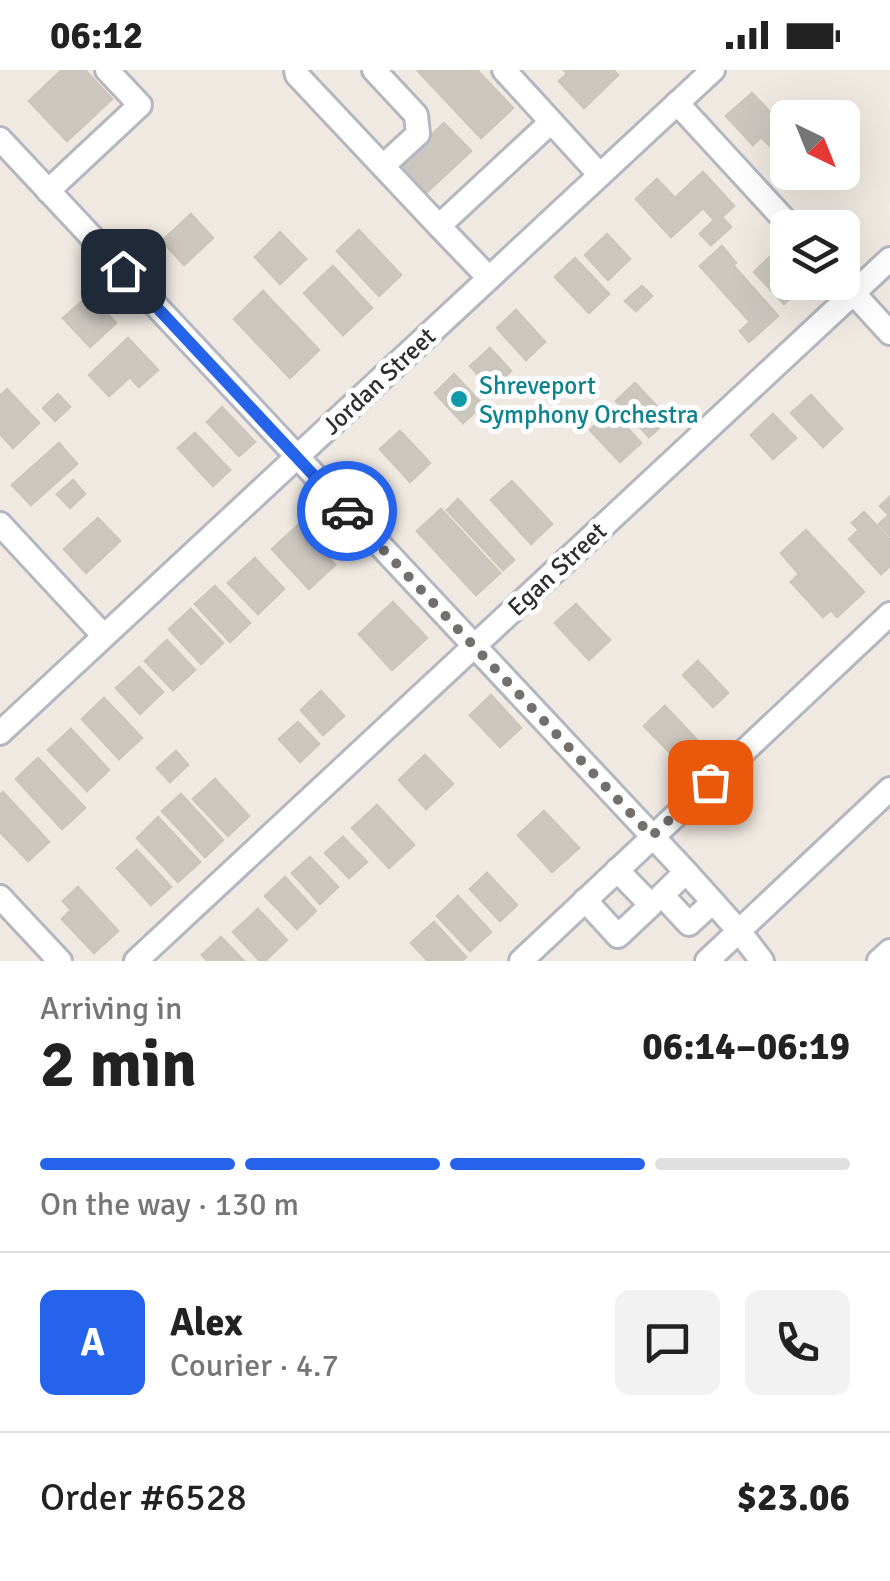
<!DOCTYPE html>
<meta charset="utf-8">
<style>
:root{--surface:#fff;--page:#f2f2f2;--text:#222;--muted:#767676;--line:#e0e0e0;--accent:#2563eb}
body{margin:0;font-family:Signika,sans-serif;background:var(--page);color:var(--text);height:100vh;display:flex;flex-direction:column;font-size:38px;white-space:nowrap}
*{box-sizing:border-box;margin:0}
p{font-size:32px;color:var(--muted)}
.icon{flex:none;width:55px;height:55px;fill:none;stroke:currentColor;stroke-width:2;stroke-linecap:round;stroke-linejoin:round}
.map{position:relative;height:891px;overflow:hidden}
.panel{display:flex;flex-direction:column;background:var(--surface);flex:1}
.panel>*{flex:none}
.needle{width:65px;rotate:137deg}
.tools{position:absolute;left:770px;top:30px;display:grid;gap:20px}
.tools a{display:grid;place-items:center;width:90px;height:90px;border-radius:15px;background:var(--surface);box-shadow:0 10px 40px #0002;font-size:50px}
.pin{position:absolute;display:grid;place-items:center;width:85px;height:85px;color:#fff;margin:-42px;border-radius:20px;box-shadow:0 5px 15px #0006}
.courier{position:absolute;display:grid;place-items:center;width:100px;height:100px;margin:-50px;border:8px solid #2563eb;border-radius:50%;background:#fff;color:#222;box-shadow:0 2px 12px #0007}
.summary em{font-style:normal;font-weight:700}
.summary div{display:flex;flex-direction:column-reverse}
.summary{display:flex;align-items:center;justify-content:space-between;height:170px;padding:0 40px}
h1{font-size:65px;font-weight:700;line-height:75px}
.bar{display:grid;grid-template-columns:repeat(4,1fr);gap:15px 10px;align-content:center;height:120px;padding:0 40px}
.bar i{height:12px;border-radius:8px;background:var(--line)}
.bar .active{background:var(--accent)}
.bar p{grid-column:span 4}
.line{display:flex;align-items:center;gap:25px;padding:0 40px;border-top:2px solid var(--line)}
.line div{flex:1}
.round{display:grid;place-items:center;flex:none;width:105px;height:105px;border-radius:15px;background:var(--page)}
.status{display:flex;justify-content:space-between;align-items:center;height:70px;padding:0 50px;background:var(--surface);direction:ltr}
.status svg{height:28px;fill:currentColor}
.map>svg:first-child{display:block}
.building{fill:#cbc7bf;stroke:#cbc5ba;stroke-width:2.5}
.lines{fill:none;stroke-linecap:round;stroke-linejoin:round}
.minor-casing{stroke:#b4b7c1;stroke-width:28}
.minor{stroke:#fff;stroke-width:22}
.done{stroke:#726f6d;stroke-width:10;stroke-dasharray:0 18}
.route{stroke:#2563eb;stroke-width:12}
.culture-dot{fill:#0f9aa8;stroke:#fff;stroke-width:4}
.labels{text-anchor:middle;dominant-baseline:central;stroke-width:10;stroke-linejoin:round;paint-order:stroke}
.street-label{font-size:25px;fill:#2e2e2e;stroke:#fff}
.culture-label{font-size:25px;fill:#0d838f;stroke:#fff;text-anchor:start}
</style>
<div class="status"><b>06:12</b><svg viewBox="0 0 49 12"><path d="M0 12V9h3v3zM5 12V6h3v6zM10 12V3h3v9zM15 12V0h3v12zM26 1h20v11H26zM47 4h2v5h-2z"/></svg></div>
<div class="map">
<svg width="890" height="891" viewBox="0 0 890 891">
<rect width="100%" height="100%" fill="#efe9e1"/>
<g class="building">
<path d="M62 0H85L112 29 67 71 29 31Z"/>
<path d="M417 0H477L513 38 481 68Z"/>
<path d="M564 0H613L618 5 584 38 559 11 567 4Z"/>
<path d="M752 23 787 60 770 76 761 67 753 75 726 46Z"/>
<path d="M444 53 471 81 427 122 400 94Z"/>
<path d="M703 102 734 136 722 147 731 157 711 175 700 164 714 150 703 138 671 167 636 129 657 109 675 128Z"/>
<path d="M191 144 213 168 184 195 162 171Z"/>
<path d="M359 160 401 205 379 226 337 181Z"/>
<path d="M280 162 306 189 280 214 255 187Z"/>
<path d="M607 164 630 189 608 210 585 185Z"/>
<path d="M722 176 736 193 733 195 778 246 749 272 740 261 750 252 700 196Z"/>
<path d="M776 181 788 194V212L806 213 784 234 754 202Z"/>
<path d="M575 188 609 224 589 243 555 207Z"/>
<path d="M333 196 372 238 343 265 304 223Z"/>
<path d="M642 216 652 226 636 241 625 231Z"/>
<path d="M263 221 319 280 290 308 234 249Z"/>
<path d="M89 225 116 253 90 277 63 248Z"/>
<path d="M516 240 545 272 526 290 497 258Z"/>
<path d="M128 268 158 300 139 317 130 307 109 326 89 305Z"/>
<path d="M490 278 511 301 492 320 470 296Z"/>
<path d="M454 304 483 335 463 353 435 323Z"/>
<path d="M635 313 669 349 649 367 616 331Z"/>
<path d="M7 319 39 353 13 378 0 364V326Z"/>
<path d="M58 324 70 337 55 351 43 338Z"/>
<path d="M811 325 842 359 823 377 791 343Z"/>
<path d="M222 337 255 372 239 386 207 352Z"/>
<path d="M611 340 641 373 620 392 590 360Z"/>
<path d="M773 344 796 368 773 389 751 365Z"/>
<path d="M400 361 430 393 410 412 380 379Z"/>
<path d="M195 363 230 400 213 416 178 378Z"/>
<path d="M59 373 77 394 31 435 12 415Z"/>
<path d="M73 410 85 424 70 438 57 424Z"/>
<path d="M512 411 552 454 531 474 491 430Z"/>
<path d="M890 427V466L879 454 889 445 880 436Z"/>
<path d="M458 429 514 490 503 500 447 440Z"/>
<path d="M441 439 500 503 476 525 417 461Z"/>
<path d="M864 442 890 470V496L881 504 849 469 859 460 852 453Z"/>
<path d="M307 447 325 466 316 475 335 495 309 519 272 479Z"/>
<path d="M98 448 120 471 86 503 64 479Z"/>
<path d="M806 460 864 522 837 547 831 540 823 547 791 512 799 504 781 483Z"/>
<path d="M255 488 284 519 258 544 228 513Z"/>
<path d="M215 516 250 553 230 572 195 534Z"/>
<path d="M393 532 427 568 392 600 359 564Z"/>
<path d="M576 534 610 570 589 590 555 553Z"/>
<path d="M191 539 223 573 201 594 169 559Z"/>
<path d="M167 570 195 600 173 620 145 591Z"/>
<path d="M698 591 728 623 713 637 683 605Z"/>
<path d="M139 597 163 622 140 644 116 618Z"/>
<path d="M321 621 344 646 323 665 301 640Z"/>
<path d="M491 625 521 658 500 677 470 645Z"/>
<path d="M104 628 142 668 119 689 82 649Z"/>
<path d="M665 636 697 670 676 689 644 656Z"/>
<path d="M298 652 319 674 300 692 279 669Z"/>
<path d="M71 659 109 700 87 721 48 680Z"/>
<path d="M176 681 188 695 170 712 157 698Z"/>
<path d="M425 685 453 714 426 739 399 710Z"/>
<path d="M38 688 85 738 62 759 16 709Z"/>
<path d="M215 709 249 746 228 766 193 729Z"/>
<path d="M3 722 49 772 28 791 0 762V725Z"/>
<path d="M181 724 223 770 205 787 162 741Z"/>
<path d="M377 735 414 775 389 798 352 758Z"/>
<path d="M544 741 579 778 552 802 518 765Z"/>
<path d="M158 747 200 792 178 812 137 768Z"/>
<path d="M343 767 367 792 349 808 325 783Z"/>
<path d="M137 780 171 817 151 835 117 798Z"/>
<path d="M310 787 338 817 320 834 292 803Z"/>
<path d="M487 803 517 835 500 851 470 819Z"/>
<path d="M285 807 316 841 297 859 265 826Z"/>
<path d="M78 817 118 861 94 883 62 849 71 840 63 831Z"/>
<path d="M458 826 491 862 470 881 437 846Z"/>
<path d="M258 839 287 870 265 891H260L233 862Z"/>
<path d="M434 852 466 887 462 891H428L411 873Z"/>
<path d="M221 867 244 891H208L202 885Z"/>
</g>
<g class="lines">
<defs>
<g id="minor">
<path d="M296 0 297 5 439 156 551 52"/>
<path d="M374 0 416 45 418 64 383 96"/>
<path d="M504 0 600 105"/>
<path d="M677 33 792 158"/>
<path d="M0 69 686 802 739 861 762 891"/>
<path d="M48 121 140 35 107 0"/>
<path d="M439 156 489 208"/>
<path d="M845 214 890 263"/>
<path d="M0 454 104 566"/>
<path d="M0 663 713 0"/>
<path d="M686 802 662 825 689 854 713 832"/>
<path d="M0 827 60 891"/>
<path d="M585 830 618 866 651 835 617 800"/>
<path d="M136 891 890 189"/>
<path d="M521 891 890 544"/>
<path d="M707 891 890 719"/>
<path d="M879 891 890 881"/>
</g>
</defs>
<use href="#minor" class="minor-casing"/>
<use href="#minor" class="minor"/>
</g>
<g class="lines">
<path class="done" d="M347 441 652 766 710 712"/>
<path class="route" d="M123 201 347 441"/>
</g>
<circle class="culture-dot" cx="459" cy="329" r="10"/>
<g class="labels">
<g class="street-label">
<text transform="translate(379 311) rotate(-43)">Jordan Street</text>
<text transform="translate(557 499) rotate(-43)">Egan Street</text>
</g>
<g class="culture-label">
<text x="479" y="315">Shreveport<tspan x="479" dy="29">Symphony Orchestra</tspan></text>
</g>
</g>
</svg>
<div class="tools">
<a><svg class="needle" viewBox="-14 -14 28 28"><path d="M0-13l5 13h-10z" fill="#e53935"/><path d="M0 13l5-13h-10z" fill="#767676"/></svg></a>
<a><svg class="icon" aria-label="layers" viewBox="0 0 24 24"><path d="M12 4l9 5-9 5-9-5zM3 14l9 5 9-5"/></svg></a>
</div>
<div class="pin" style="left:710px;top:712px;background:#ea580c"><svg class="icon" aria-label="bag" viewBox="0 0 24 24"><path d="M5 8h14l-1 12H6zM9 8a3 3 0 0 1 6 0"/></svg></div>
<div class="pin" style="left:123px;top:201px;background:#1f2937"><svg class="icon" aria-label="home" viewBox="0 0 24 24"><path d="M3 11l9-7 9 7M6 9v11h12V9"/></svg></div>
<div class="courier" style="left:347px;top:441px"><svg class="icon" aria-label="car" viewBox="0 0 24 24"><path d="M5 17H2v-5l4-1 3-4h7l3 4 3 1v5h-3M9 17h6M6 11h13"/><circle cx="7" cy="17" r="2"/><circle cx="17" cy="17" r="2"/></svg></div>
</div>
<section class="panel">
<div class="summary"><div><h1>2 min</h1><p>Arriving in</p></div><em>06:14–06:19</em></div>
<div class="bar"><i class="active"></i><i class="active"></i><i class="active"></i><i></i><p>On the way · 130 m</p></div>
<div class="line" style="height:180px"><b class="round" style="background:var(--accent);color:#fff">A</b><div><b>Alex</b><p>Courier · 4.7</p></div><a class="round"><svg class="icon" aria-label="chat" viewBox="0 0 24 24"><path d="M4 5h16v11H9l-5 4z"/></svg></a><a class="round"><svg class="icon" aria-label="phone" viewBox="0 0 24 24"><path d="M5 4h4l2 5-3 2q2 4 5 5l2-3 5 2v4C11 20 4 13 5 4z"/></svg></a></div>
<div class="line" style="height:130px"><div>Order #6528</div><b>$23.06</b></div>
</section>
